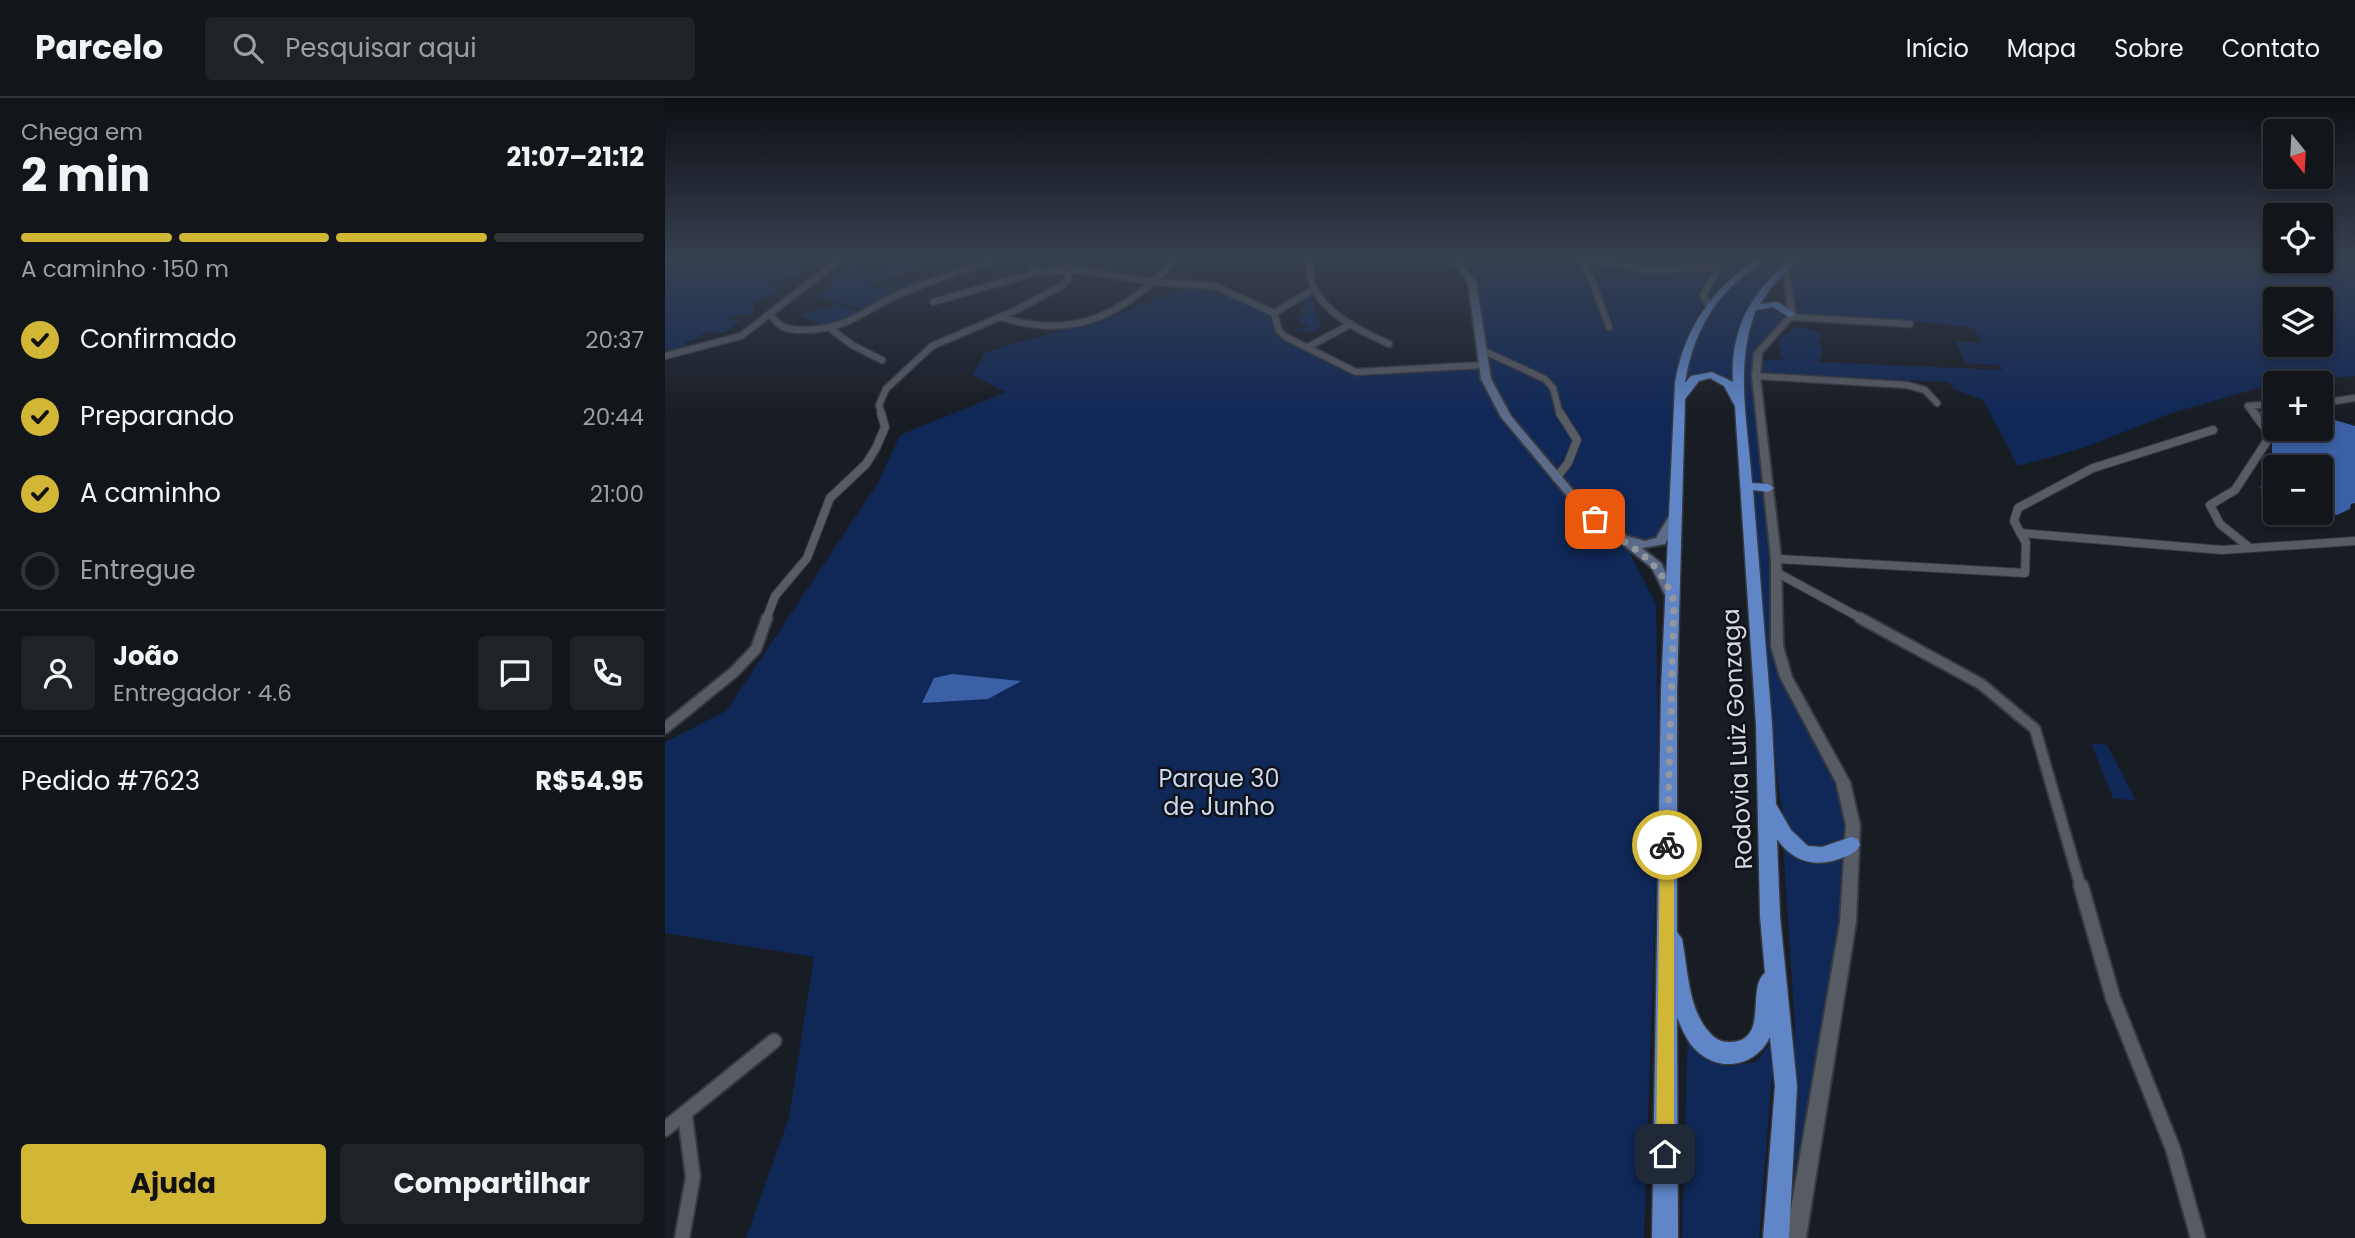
<!DOCTYPE html>
<html lang="pt">
<meta charset="utf-8">
<style>
:root{--surface:#12151a;--page:#1f2227;--text:#f1f3f6;--muted:#9c9fa2;--line:#313439;--accent:#d2b736}
body{margin:0;font-family:Poppins,sans-serif;background:var(--page);color:var(--text);height:100vh;display:flex;flex-direction:column;font-size:26px;white-space:nowrap}
*{box-sizing:border-box;margin:0}
p{font-size:23px;color:var(--muted)}
.icon{flex:none;width:38px;height:38px;fill:none;stroke:currentColor;stroke-width:2;stroke-linecap:round;stroke-linejoin:round}
.map{position:relative;flex:1;overflow:hidden}
.sheet{display:flex;flex-direction:column;background:var(--surface);width:665px}
.sheet>*{flex:none}
.needle{width:46px;rotate:162deg}
.fabs{position:absolute;left:1598px;top:21px;display:grid;gap:14px}
.fabs a{display:grid;place-items:center;width:70px;height:70px;border-radius:7px;background:var(--surface);box-shadow:0 4px 10px #0003,0 0 0 2px var(--line);font-size:35px}
.pin{position:absolute;display:grid;place-items:center;width:60px;height:60px;color:#fff;margin:-30px;border-radius:14px;box-shadow:0 4px 10px #0006}
.courier{position:absolute;display:grid;place-items:center;width:70px;height:70px;margin:-35px;border:5px solid #d2b736;border-radius:50%;background:#fff;color:#222;box-shadow:0 2px 9px #0007}
.headline em{font-style:normal;font-weight:700}
.headline div{display:flex;flex-direction:column-reverse}
.headline{display:flex;align-items:center;justify-content:space-between;height:119px;padding:0 21px}
h1{font-size:46px;font-weight:700;line-height:52px}
.bar{display:grid;grid-template-columns:repeat(4,1fr);gap:10px 7px;align-content:center;height:84px;padding:0 21px}
.bar i{height:9px;border-radius:5px;background:var(--line)}
.bar .active{background:var(--accent)}
.bar p{grid-column:span 4}
.line{display:flex;align-items:center;gap:18px;padding:0 21px;border-top:2px solid var(--line)}
.line div{flex:1}
.round{display:grid;place-items:center;flex:none;width:74px;height:74px;border-radius:7px;background:var(--page)}
ol{padding:0 21px;list-style:none}
li{display:flex;align-items:center;gap:21px;height:77px}
li p{margin-inline-start:auto}
li .icon{padding:7px;border-radius:50%;background:var(--accent);color:#111;stroke-width:4}
li:last-child{color:var(--muted)}
li i{width:38px;height:38px;border:4px solid var(--line);border-radius:50%}
.button{display:flex;gap:14px;margin-top:auto;padding:14px 21px}
.button a{flex:1;height:80px;border-radius:7px;background:var(--accent);color:#111;font-size:28px;font-weight:700;line-height:80px;text-align:center}
.button a+a{background:var(--page);color:var(--text)}
header{display:flex;align-items:center;gap:42px;box-sizing:border-box;height:98px;padding:0 35px;background:var(--surface);border-bottom:2px solid var(--line)}
header strong{font-size:33px}
nav{display:flex;gap:38px;margin-inline-start:auto;font-size:24px}
.search{width:490px;height:63px;background:var(--page);display:flex;align-items:center;gap:18px;box-sizing:border-box;padding:0 24px;border-radius:7px;color:var(--muted);font-size:26px}
main{display:flex;flex:1;min-height:0}
.map>svg:first-child{display:block}
.green{fill:#102857;fill-rule:evenodd}
.water{fill:#3b60a6;fill-rule:evenodd}
.lines{fill:none;stroke-linecap:round;stroke-linejoin:round}
.minor-far3-casing{stroke:#36393e;stroke-width:9}
.minor-far2-casing{stroke:#36393e;stroke-width:10}
.minor-far1-casing{stroke:#36393e;stroke-width:14}
.minor-casing{stroke:#36393e;stroke-width:18}
.tertiary-casing{stroke:#36393e;stroke-width:4}
.secondary-casing{stroke:#36393e;stroke-width:4}
.trunk-casing{stroke:#36393e;stroke-width:3}
.minor-far3{stroke:#575b63;stroke-width:6}
.minor-far2{stroke:#575b63;stroke-width:8}
.minor-far1{stroke:#575b63;stroke-width:10}
.minor{stroke:#575b63;stroke-width:14}
.tertiary{fill:#575b63;fill-rule:evenodd}
.secondary{fill:#5b6b89;fill-rule:evenodd}
.trunk{fill:#6086c8;fill-rule:evenodd}
.route{fill:#d2b736}
.done{stroke:#94979d;stroke-width:7;stroke-dasharray:0 12.6}
.labels{text-anchor:middle;dominant-baseline:central;stroke-width:5;stroke-linejoin:round;paint-order:stroke}
.street-label{font-size:24px;fill:#d6d9de;stroke:#0f1319}
.park-label{font-size:24px;fill:#cdd8ec;stroke:#0f1319}
</style>
<header>
<strong>Parcelo</strong>
<div class="search"><svg class="icon" aria-label="search" viewBox="0 0 24 24"><circle cx="10" cy="10" r="6"/><path d="M15 15l6 6"/></svg>Pesquisar aqui</div>
<nav><a>Início</a><a>Mapa</a><a>Sobre</a><a>Contato</a></nav>
</header>
<main>
<section class="sheet">
<div class="headline"><div><h1>2 min</h1><p>Chega em</p></div><em>21:07–21:12</em></div>
<div class="bar"><i class="active"></i><i class="active"></i><i class="active"></i><i></i><p>A caminho · 150 m</p></div>
<ol>
<li><svg class="icon" aria-label="check" viewBox="0 0 24 24"><path d="M5 12l5 5 9-10"/></svg>Confirmado<p>20:37</p></li>
<li><svg class="icon" aria-label="check" viewBox="0 0 24 24"><path d="M5 12l5 5 9-10"/></svg>Preparando<p>20:44</p></li>
<li><svg class="icon" aria-label="check" viewBox="0 0 24 24"><path d="M5 12l5 5 9-10"/></svg>A caminho<p>21:00</p></li>
<li><i></i>Entregue</li>
</ol>
<div class="line" style="height:126px"><a class="round"><svg class="icon" aria-label="person" viewBox="0 0 24 24"><circle cx="12" cy="8" r="4"/><path d="M4 21q1-7 8-7t8 7"/></svg></a><div><b>João</b><p>Entregador · 4.6</p></div><a class="round"><svg class="icon" aria-label="chat" viewBox="0 0 24 24"><path d="M4 5h16v11H9l-5 4z"/></svg></a><a class="round"><svg class="icon" aria-label="phone" viewBox="0 0 24 24"><path d="M5 4h4l2 5-3 2q2 4 5 5l2-3 5 2v4C11 20 4 13 5 4z"/></svg></a></div>
<div class="line" style="height:91px"><div>Pedido #7623</div><b>R$54.95</b></div>
<div class="button"><a>Ajuda</a><a>Compartilhar</a></div>
</section>
<div class="map">
<svg width="1690" height="1140" viewBox="0 0 1690 1140">
<rect width="100%" height="100%" fill="#181c23"/>
<g class="green">
<path d="M0 160H145L140 162 143 165 137 169 140 174 106 185 120 187 89 207 88 215 65 219 63 222 77 221 61 234 38 235 34 240 20 244V252L0 257Z"/>
<path d="M207 160H288L201 186 210 191 265 180 199 211 150 198 168 186 162 185 187 168 200 169 185 178 199 180 237 164Z"/>
<path d="M792 160H1089C1061 179 1029 206 1025 240L1043 204 1099 160H1610V163H1656V160H1690V278L1610 285 1510 314 1415 351 1353 368 1318 302 1289 291 1284 284 1094 276 1093 263 1121 261 1116 259 1113 241 1131 229 1153 233 1157 238 1153 245 1158 252 1154 264 1338 272 1335 267 1301 265 1290 243 1317 245 1309 230 1259 224 1133 218 1120 170C1075 198 1078 250 1072 298 1059 273 1038 269 1017 288L1024 244C1018 266 1010 290 1007 313 1004 341 1019 429 987 442 977 446 966 440 956 437L991 507 994 693 979 1140H81L124 1020 149 859 0 835V644L61 613 214 383 235 337 341 294 307 277 321 254 457 215 523 187 549 190 586 205 603 216 606 224 641 252 678 272 716 277 772 270 825 271 806 175ZM1610 201H1656V247H1610Z"/>
<path d="M645 196 654 225 657 227 649 233H627L644 228 635 224 633 220 619 223 638 217 634 210 643 207 636 202Z"/>
<path d="M171 206 197 215 164 229 133 217Z"/>
<path d="M1104 206 1124 217 1092 249 1088 286 1109 459 1111 563 1175 683 1184 724 1179 740 1148 750C1115 735 1118 711 1112 678L1074 272 1088 211Z"/>
<path d="M1426 645 1442 647 1471 703 1448 700Z"/>
<path d="M1118 743 1131 757 1181 754 1178 814 1124 1106 1130 930Z"/>
<path d="M1023 926 1044 963 1066 968 1091 964 1110 940 1094 1140H1017Z"/>
</g>
<g class="water">
<path d="M1610 312V331H1656V318L1690 328V405L1686 406 1685 411 1672 417 1629 415 1621 421 1608 414 1599 405 1605 401 1606 395 1595 390 1607 366V333L1590 314ZM1610 369H1656V415H1610Z"/>
<path d="M287 576 356 583 323 601 257 605 269 580Z"/>
</g>
<g class="lines">
<defs>
<g id="minor-far3">
<path d="M366 160 367 170 373 174"/>
<path d="M643 160C645 169 645 179 648 188 660 217 698 234 724 246"/>
<path d="M913 160 926 180 944 229"/>
<path d="M916 160 984 172 1051 169 1053 171 1038 197 1044 207"/>
<path d="M1051 169 1059 160"/>
<path d="M268 204 373 174 414 172 489 184 550 188 609 215 614 233 621 239 691 274 818 267"/>
<path d="M609 215 649 191"/>
<path d="M105 216C116 231 122 232 141 232 189 230 199 210 239 194 270 181 303 171 335 160"/>
<path d="M335 219C411 243 460 216 512 160"/>
<path d="M1126 219 1245 226"/>
<path d="M166 231 187 247 217 262"/>
<path d="M643 249 686 226"/>
<path d="M817 252 880 281 888 290 895 317"/>
<path d="M0 258 76 238 177 160"/>
<path d="M1091 278 1242 287 1260 292 1272 305"/>
<path d="M1656 305 1690 300"/>
<path d="M217 317 214 307 221 291 267 248 351 212 398 187 403 181 401 160"/>
<path d="M1590 317 1583 308 1610 306"/>
</g>
<g id="minor-far2">
<path d="M891 380 903 365 912 342 895 315"/>
<path d="M1355 435 1557 452 1690 443"/>
<path d="M1585 450 1555 426 1545 407 1570 392 1602 343 1600 330 1589 315"/>
<path d="M1111 461 1360 475 1361 445 1349 423 1353 410 1428 370 1548 332"/>
<path d="M1111 474 1199 522"/>
<path d="M101 522 110 498 142 460 165 400 201 366 211 350 220 329 216 315"/>
</g>
<g id="minor-far1">
<path d="M1195 520 1316 586 1370 631 1416 790"/>
<path d="M0 630 69 574 91 551 102 520"/>
</g>
<g id="minor">
<path d="M1416 788 1448 900 1508 1051 1533 1140"/>
<path d="M0 1031 109 943"/>
<path d="M17 1140 28 1079 20 1018"/>
</g>
<path id="tertiary" d="M1118 169 1123 170 1131 217 1097 255 1095 278 1116 461 1118 548 1127 579 1185 684 1195 727 1191 824 1141 1140H1121L1175 824 1181 727 1171 684 1115 579 1106 548V461L1087 278 1089 255 1123 217Z"/>
<path id="secondary" d="M785 160H793L811 184 826 281 846 318 919 405 962 438 980 443 991 440 1007 413H1015L1017 415 1000 446 977 450 996 465 1013 498 1012 501H1002L987 470 911 409 836 319 816 281 803 184Z"/>
<path id="trunk" d="M1092 160H1101C1092 169 1081 176 1071 184 1041 212 1026 246 1020 285L1026 278 1047 274 1068 284C1065 229 1087 194 1127 160H1136L1108 187 1095 206 1113 204 1132 217 1124 219 1108 209 1091 212C1069 266 1083 328 1087 385L1103 386 1109 390 1103 394 1088 392 1107 626 1111 706 1126 732 1143 748 1157 749 1186 739 1193 741 1195 747C1192 754 1185 757 1177 760 1151 770 1128 764 1112 741L1115 818 1132 988 1124 1140H1098L1110 988 1105 939C1092 967 1056 976 1032 953 1022 944 1017 931 1012 919L1013 1140H987L996 592 1010 285C1019 230 1047 192 1092 160ZM1045 280 1059 288 1070 308 1091 626 1095 818 1100 875C1081 889 1105 945 1064 944 1056 944 1050 941 1045 935 1023 912 1023 871 1017 841L1012 834V592L1020 301 1034 283Z"/>
</defs>
<use href="#minor-far3" class="minor-far3-casing"/>
<use href="#minor-far2" class="minor-far2-casing"/>
<use href="#minor-far1" class="minor-far1-casing"/>
<use href="#minor" class="minor-casing"/>
<use href="#tertiary" class="tertiary-casing"/>
<use href="#secondary" class="secondary-casing"/>
<use href="#trunk" class="trunk-casing"/>
<use href="#minor-far3" class="minor-far3"/>
<use href="#minor-far2" class="minor-far2"/>
<use href="#minor-far1" class="minor-far1"/>
<use href="#minor" class="minor"/>
<use href="#tertiary" class="tertiary"/>
<use href="#secondary" class="secondary"/>
<use href="#trunk" class="trunk"/>
</g>
<linearGradient id="sky" x2="0" y2="1"><stop stop-color="#0d0f13"/><stop offset="0.5" stop-color="#374050"/><stop offset="1" stop-color="#374050" stop-opacity="0"/></linearGradient>
<rect width="1690" height="319" fill="url(#sky)"/>
<path class="route" d="M1002 741 1009 747V1056L1006 1062 1000 1065 994 1062 991 1056 995 747Z"/>
<g class="lines">
<path class="done" d="M930 421C964 452 992 455 1009 503L1002 747"/>
</g>
<g class="labels">
<g class="street-label">
<text transform="translate(1072 641) rotate(-93)">Rodovia Luiz Gonzaga</text>
</g>
<g class="park-label">
<text x="554" y="680">Parque 30<tspan x="554" dy="28">de Junho</tspan></text>
</g>
</g>
</svg>
<div class="fabs">
<a><svg class="needle" viewBox="-14 -14 28 28"><path d="M0-13l5 13h-10z" fill="#e53935"/><path d="M0 13l5-13h-10z" fill="#9c9fa2"/></svg></a>
<a><svg class="icon" aria-label="locate" viewBox="0 0 24 24"><circle cx="12" cy="12" r="6"/><path d="M12 2v4M12 18v4M2 12h4M18 12h4"/></svg></a>
<a><svg class="icon" aria-label="layers" viewBox="0 0 24 24"><path d="M12 4l9 5-9 5-9-5zM3 14l9 5 9-5"/></svg></a>
<a>+</a>
<a>−</a>
</div>
<div class="pin" style="left:930px;top:421px;background:#ea580c"><svg class="icon" aria-label="bag" viewBox="0 0 24 24"><path d="M5 8h14l-1 12H6zM9 8a3 3 0 0 1 6 0"/></svg></div>
<div class="pin" style="left:1000px;top:1056px;background:#1f2937"><svg class="icon" aria-label="home" viewBox="0 0 24 24"><path d="M3 11l9-7 9 7M6 9v11h12V9"/></svg></div>
<div class="courier" style="left:1002px;top:747px"><svg class="icon" aria-label="bike" viewBox="0 0 24 24"><circle cx="6" cy="16" r="4"/><circle cx="18" cy="16" r="4"/><path d="M6 16l4-8h5l3 8M10 8l3 8H6M13 5h3"/></svg></div>
</div>
</main>
